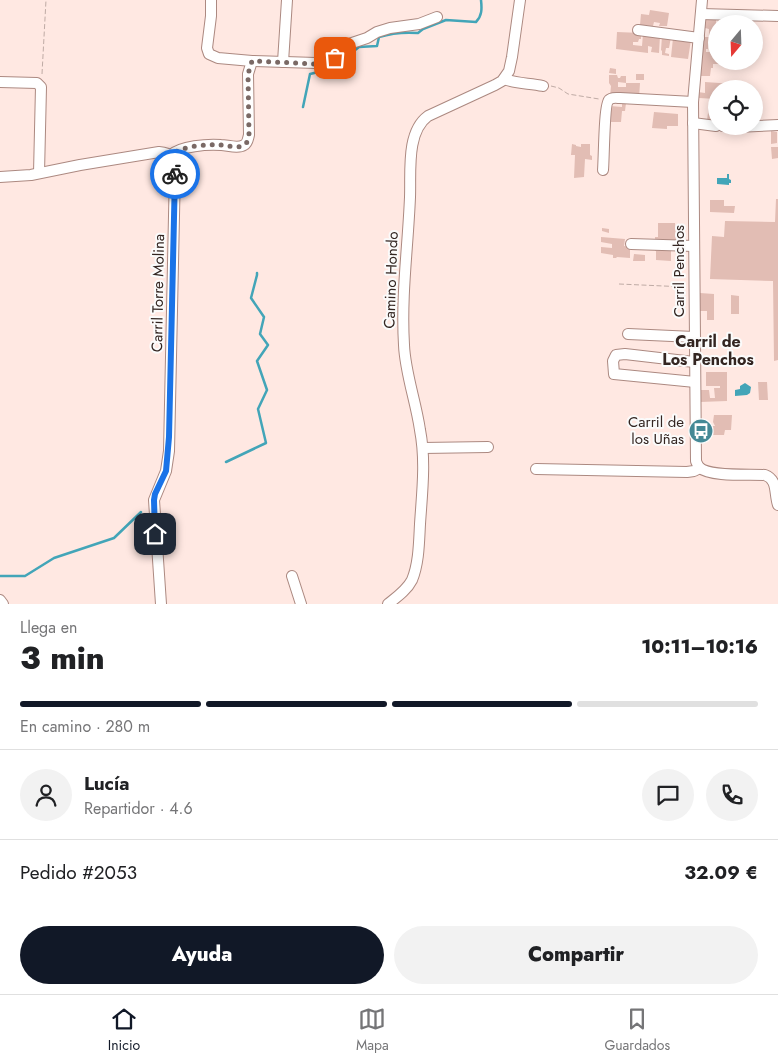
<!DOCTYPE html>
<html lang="es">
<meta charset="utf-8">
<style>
:root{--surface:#fff;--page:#f2f2f2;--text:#202124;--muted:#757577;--line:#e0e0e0;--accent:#111827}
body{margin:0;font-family:Jost,sans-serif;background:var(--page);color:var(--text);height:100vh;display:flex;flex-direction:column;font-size:19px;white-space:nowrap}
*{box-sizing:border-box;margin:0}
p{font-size:16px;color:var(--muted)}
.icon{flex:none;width:28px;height:28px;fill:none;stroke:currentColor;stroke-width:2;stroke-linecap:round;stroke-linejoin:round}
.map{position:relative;height:604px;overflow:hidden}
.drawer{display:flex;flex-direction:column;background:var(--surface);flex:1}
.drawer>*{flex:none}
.needle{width:32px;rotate:199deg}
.tools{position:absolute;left:708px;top:15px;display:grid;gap:10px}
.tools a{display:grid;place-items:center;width:55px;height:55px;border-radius:50%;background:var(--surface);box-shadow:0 2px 12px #0003;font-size:25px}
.pin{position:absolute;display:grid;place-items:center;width:42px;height:42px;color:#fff;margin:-21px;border-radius:10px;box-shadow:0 2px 8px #0006}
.courier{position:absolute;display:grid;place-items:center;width:50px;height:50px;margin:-25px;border:4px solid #1a73e8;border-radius:50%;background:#fff;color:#222;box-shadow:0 1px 6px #0007}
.headline em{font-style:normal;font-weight:800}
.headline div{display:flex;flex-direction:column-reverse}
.headline{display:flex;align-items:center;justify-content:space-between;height:85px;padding:0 20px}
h1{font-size:32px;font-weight:800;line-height:38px}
.bar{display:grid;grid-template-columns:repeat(4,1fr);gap:8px 5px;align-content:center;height:60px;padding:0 20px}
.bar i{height:6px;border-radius:4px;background:var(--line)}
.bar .active{background:var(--accent)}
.bar p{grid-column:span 4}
.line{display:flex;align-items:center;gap:12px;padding:0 20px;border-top:1px solid var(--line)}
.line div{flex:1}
.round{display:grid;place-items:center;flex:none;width:52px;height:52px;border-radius:26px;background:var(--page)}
.cta{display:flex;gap:10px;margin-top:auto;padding:10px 20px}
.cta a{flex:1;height:58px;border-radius:30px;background:var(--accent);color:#fff;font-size:20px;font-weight:800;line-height:58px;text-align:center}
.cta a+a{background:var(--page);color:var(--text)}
.dock{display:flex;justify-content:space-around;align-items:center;height:70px;border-top:1px solid var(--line);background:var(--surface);font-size:14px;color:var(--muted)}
.dock a{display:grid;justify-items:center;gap:2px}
.dock .active{color:var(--accent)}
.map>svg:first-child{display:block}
.water{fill:#43a5b8}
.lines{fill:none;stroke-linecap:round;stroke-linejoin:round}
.stream{stroke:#43a5b8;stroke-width:2.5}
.building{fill:#e2bdb4}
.minor-casing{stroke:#ac8981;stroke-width:12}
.path{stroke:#bfaba5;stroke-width:1;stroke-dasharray:5 2.5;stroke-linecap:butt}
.minor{stroke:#fff;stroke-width:10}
.done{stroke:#7a6965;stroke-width:5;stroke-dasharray:0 9}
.route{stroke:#1a73e8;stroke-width:6}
.labels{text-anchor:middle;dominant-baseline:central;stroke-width:4;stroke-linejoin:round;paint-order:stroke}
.street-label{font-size:15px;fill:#332521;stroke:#fbfbfb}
.poi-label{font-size:15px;fill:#332521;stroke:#fbfbfb;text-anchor:end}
.neighbourhood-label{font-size:16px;font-weight:bold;fill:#332521;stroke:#fbfbfb}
</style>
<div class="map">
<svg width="778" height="604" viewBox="0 0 778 604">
<rect width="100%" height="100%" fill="#ffe8e2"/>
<g class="water">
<path d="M727 174H729V179L731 180V183H729V185L717 184V178H727Z"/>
<path d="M745 383 751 387 750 393 747 395 735 396V390L740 389V386Z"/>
</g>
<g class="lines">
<g class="stream">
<path d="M303 107 310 74 331 69 359 47 377 46 379 37C392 33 405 32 418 33L423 29 446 20 476 22C482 16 482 9 481 0"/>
<path d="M226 462 266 443 258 409 267 390 257 361 268 345 260 334 264 317 251 298 257 275V273"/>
<path d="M0 576H25L54 558 114 538 141 512"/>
</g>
</g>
<g class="building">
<path d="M650 10 669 13 667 26H659L660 23 654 22 653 26 640 25 641 14 649 15Z"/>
<path d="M703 19 716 20V38L709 37V29L705 28V37H709L708 49H706V52H716V61H722V64H713V68H711L710 76H697Z"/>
<path d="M617 32 641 33V39H639L638 42H633V45L642 46 643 34 660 36 659 53 651 52 652 47 648 46V53L616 49Z"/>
<path d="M662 36 671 37 669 48H666L665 53 669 54V56L662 55V51L661 50Z"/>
<path d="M673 38 691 40 688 59 671 57Z"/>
<path d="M610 68 616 69V74L609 73Z"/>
<rect x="636" y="74" width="8" height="6"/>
<path d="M609 75H617L618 78H620L621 76H626V83L618 82V87H626V83H640L639 98 610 97 611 86 609 83Z"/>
<path d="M705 82 748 85V89H716V99L699 98 698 92 705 93Z"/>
<path d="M622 103H626L625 111H622L621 122H608L610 106 622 107Z"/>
<path d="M709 106 716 107V121L707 120Z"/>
<path d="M654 112 678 114V126H667V129L652 128Z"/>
<path d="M771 131 777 132V143L771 144Z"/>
<path d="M572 144 576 145V146L581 147V144H590V155L592 156V160L585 159 584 177 574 178 575 155H571Z"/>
<path d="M771 147H778V158L772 159Z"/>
<path d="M776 199H778V360L774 361 773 281 710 279 712 236 724 237 725 221 775 222Z"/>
<path d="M710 200H724V206H735L734 213 710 212Z"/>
<path d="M658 223H675L676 241H655V237H658Z"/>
<path d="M602 228 609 229V233L602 231Z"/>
<path d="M601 237 625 239 624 246 630 247V258L617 257 616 258H613V255L601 253V247L612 248V244L601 242Z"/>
<path d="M655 247H671V261L656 260V251H655Z"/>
<path d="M634 254 645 255V261H633Z"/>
<path d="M700 293 714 294V320H707V311H699Z"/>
<path d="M731 295 739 296V314H731Z"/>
<path d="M706 372H727V401L700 402V390H709L710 398H715L714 388H720V386H706Z"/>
<path d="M758 382H767L768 400H759Z"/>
<path d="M714 415H732L731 430H725L724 435H707V426H715L713 422Z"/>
</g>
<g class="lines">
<defs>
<g id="minor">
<path d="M211 0V16L207 48 209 54 218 58 252 61 316 63H328L335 58 344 48 352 43 367 38 377 32 390 28 419 24 437 17"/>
<path d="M702 0 693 102 696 461C697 464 697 465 700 468 711 477 750 474 765 475 778 480 774 493 778 505"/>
<path d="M701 14 778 16"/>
<path d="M638 30 699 38"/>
<path d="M283 62 287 0"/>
<path d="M504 79C517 84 530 83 543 86"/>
<path d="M0 82 37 83 41 87 39 173"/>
<path d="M693 123 716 126"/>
<path d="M723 126 736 127 778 125"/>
<path d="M171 155C181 146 207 144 221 145 227 145 238 149 244 145 248 143 248 138 249 135L248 74 252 61"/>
<path d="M603 170C604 160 604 104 609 100 611 97 617 98 620 98L693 102"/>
<path d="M0 177 31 175 80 165 159 152C171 153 175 157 175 169L169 451 166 471 154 500 161 604"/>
<path d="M631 244 694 246"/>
<path d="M628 334 694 337"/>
<path d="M694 362 625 354 616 355 613 361 614 374 695 382"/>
<path d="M423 448 488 447"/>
<path d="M536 469 687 472 694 471 700 468"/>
<path d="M292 576 301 604"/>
<path d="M0 600 3 604"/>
<path d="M388 604C397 597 407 590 412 580 419 563 419 542 420 524 422 493 426 461 420 430 416 402 405 372 404 345 401 295 408 247 410 197 411 172 406 132 428 116L495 85 502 81 509 71 512 57 520 0"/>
</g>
</defs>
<use href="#minor" class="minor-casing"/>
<g class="path">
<path d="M42 74 46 0"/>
<path d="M551 86 559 88 568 94 599 99"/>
<path d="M619 284 686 287"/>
</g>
<use href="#minor" class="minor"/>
</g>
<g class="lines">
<path class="done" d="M175 174C175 168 176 160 171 155 181 146 207 144 221 145 227 145 238 149 244 145 248 143 248 138 249 134L248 74 252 61 316 64 328 63 335 58"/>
<path class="route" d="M155 534 154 500 155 494 166 471 169 437 175 174"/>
</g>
<defs>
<symbol id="bus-disc" viewBox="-11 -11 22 22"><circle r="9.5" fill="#448996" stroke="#fbfbfb"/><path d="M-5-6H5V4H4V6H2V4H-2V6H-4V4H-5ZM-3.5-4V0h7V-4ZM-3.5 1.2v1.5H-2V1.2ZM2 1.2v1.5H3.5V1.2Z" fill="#fff"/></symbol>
</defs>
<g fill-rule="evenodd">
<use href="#bus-disc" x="687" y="417" width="28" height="28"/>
</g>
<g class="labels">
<g class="street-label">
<text transform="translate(679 271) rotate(-90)">Carril Penchos</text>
<text transform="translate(391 280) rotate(-88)">Camino Hondo</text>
<text transform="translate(158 293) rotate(-89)">Carril Torre Molina</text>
</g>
<g class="poi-label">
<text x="684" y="422">Carril de<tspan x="684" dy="17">los Uñas</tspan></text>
</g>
<g class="neighbourhood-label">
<text x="708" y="341">Carril de<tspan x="708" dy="18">Los Penchos</tspan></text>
</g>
</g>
</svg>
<div class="tools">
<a><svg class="needle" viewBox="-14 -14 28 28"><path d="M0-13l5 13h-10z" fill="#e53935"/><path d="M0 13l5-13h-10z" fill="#757577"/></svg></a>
<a><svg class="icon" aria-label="locate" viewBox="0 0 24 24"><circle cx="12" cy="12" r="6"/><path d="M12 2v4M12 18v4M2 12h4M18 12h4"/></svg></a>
</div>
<div class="pin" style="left:335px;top:58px;background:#ea580c"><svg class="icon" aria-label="bag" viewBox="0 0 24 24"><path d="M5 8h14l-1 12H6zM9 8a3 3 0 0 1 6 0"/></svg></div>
<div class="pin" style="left:155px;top:534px;background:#1f2937"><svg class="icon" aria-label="home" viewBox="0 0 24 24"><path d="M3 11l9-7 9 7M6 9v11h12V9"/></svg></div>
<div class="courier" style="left:175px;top:174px"><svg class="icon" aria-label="bike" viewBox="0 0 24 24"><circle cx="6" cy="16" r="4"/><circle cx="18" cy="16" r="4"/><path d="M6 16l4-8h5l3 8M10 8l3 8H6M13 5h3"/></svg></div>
</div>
<section class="drawer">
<div class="headline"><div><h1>3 min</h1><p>Llega en</p></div><em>10:11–10:16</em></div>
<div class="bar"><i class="active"></i><i class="active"></i><i class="active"></i><i></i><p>En camino · 280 m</p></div>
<div class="line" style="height:90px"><a class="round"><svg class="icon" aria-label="person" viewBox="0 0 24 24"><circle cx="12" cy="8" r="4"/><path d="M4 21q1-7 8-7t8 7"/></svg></a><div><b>Lucía</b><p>Repartidor · 4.6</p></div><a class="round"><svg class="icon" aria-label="chat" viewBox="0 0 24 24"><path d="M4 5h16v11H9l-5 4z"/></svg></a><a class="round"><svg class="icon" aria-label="phone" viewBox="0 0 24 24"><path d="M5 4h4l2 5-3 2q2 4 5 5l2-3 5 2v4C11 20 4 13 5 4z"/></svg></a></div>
<div class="line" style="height:65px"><div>Pedido #2053</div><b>32.09 €</b></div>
<div class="cta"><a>Ayuda</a><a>Compartir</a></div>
</section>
<nav class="dock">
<a class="active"><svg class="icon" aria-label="home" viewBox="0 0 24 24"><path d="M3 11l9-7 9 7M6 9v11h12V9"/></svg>Inicio</a>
<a><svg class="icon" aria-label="map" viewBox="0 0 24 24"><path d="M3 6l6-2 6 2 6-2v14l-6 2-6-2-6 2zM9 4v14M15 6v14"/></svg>Mapa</a>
<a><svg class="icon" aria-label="saved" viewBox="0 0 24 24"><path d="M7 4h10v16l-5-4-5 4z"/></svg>Guardados</a>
</nav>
